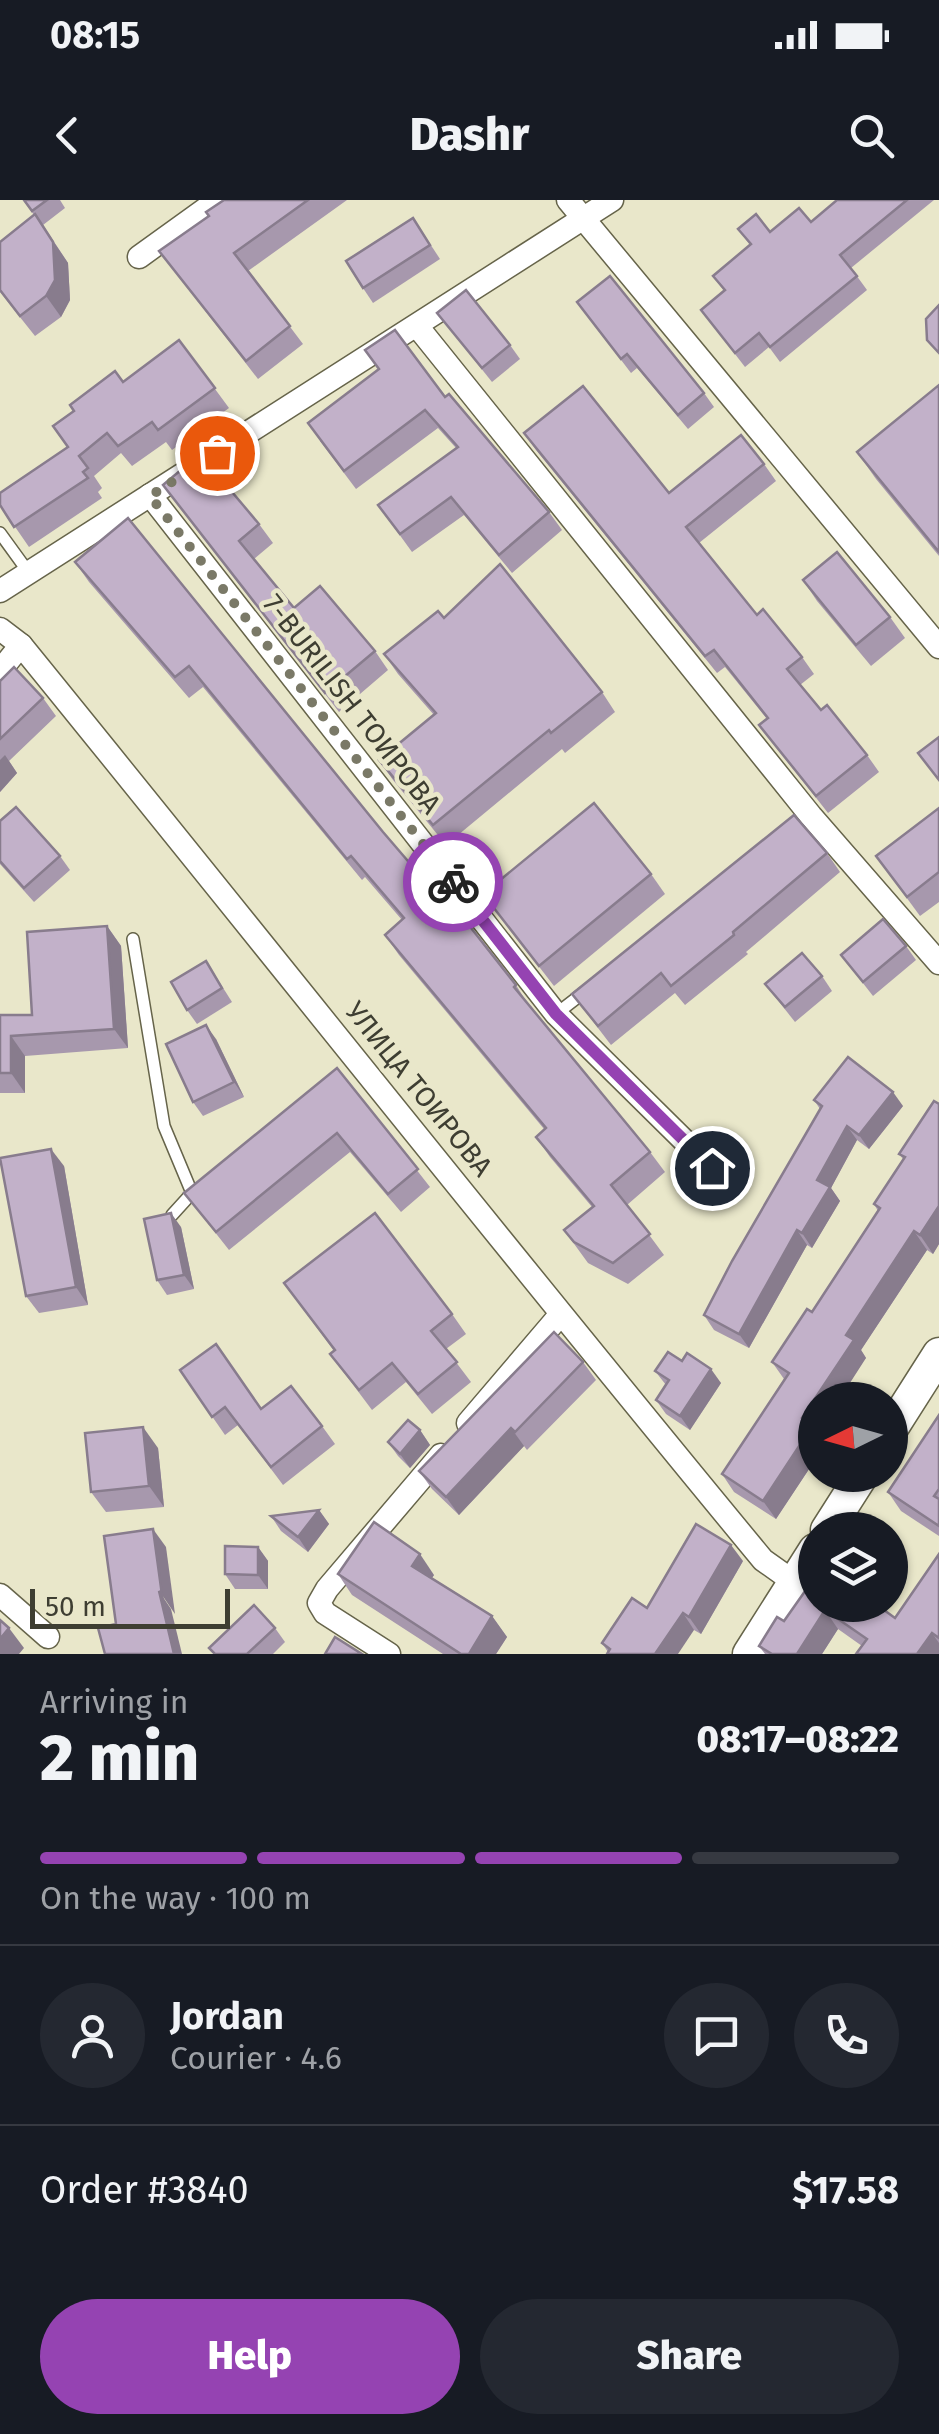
<!DOCTYPE html>
<meta charset="utf-8">
<style>
:root{--surface:#171b24;--page:#242831;--text:#f1f3f6;--muted:#9ea1a6;--line:#363941;--accent:#9543b2}
body{margin:0;font-family:"Fira Sans",sans-serif;background:var(--page);color:var(--text);height:100vh;display:flex;flex-direction:column;font-size:38px;white-space:nowrap}
*{box-sizing:border-box;margin:0}
p{font-size:32px;color:var(--muted)}
.icon{flex:none;width:55px;height:55px;fill:none;stroke:currentColor;stroke-width:2;stroke-linecap:round;stroke-linejoin:round}
.map{position:relative;height:1454px;overflow:hidden}
.side{display:flex;flex-direction:column;background:var(--surface);flex:1}
.side>*{flex:none}
.needle{width:65px;rotate:265deg}
.buttons{position:absolute;left:798px;top:1182px;display:grid;gap:20px}
.buttons a{display:grid;place-items:center;width:110px;height:110px;border-radius:50%;background:var(--surface);box-shadow:0 2px 8px #0004;font-size:50px}
.scale{position:absolute;left:30px;bottom:25px;width:200px;box-sizing:border-box;padding-left:10px;border:5px solid #3e3e32;border-top:0;font-size:28px;line-height:35px;white-space:nowrap;color:#3e3e32;-webkit-text-stroke:8px #e9e7ca;paint-order:stroke}
.pin{position:absolute;display:grid;place-items:center;width:85px;height:85px;color:#fff;margin:-42px;border:5px solid #fff;border-radius:50%;box-shadow:0 2px 10px #0007}
.courier{position:absolute;display:grid;place-items:center;width:100px;height:100px;margin:-50px;border:8px solid #9543b2;border-radius:50%;background:#fff;color:#222;box-shadow:0 2px 12px #0007}
.summary em{font-style:normal;font-weight:800}
.summary div{display:flex;flex-direction:column-reverse}
.summary{display:flex;align-items:center;justify-content:space-between;height:170px;padding:0 40px}
h1{font-size:65px;font-weight:800;line-height:75px}
.bar{display:grid;grid-template-columns:repeat(4,1fr);gap:15px 10px;align-content:center;height:120px;padding:0 40px}
.bar i{height:12px;border-radius:8px;background:var(--line)}
.bar .current{background:var(--accent)}
.bar p{grid-column:span 4}
.line{display:flex;align-items:center;gap:25px;padding:0 40px;border-top:2px solid var(--line)}
.line div{flex:1}
.round{display:grid;place-items:center;flex:none;width:105px;height:105px;border-radius:52px;background:var(--page)}
.primary-button{display:flex;gap:20px;margin-top:auto;padding:20px 40px}
.primary-button a{flex:1;height:115px;border-radius:60px;background:var(--accent);color:#fff;font-size:40px;font-weight:800;line-height:115px;text-align:center}
.primary-button a+a{background:var(--page);color:var(--text)}
.status{display:flex;justify-content:space-between;align-items:center;height:70px;padding:0 50px;background:var(--surface);direction:ltr}
.status svg{height:28px;fill:currentColor}
header{display:flex;justify-content:space-between;align-items:center;height:130px;padding:0 40px;background:var(--surface);font-size:45px;font-weight:800}
.map>svg:first-child{display:block}
.lines{fill:none;stroke-linecap:round;stroke-linejoin:round}
.lane-casing{stroke:#66644a;stroke-width:14}
.street-casing{stroke:#66644a;stroke-width:25}
.secondary-casing{stroke:#66644a;stroke-width:35}
.lane{stroke:#fff;stroke-width:11}
.street{stroke:#fff;stroke-width:22}
.secondary{stroke:#fff;stroke-width:32}
.wall{fill:#a798ad}
.shaded-wall{fill:#887c8d}
.building{fill:#c2b1c9;stroke:#887c8d;stroke-width:2.5}
.done{stroke:#7a7967;stroke-width:10;stroke-dasharray:0 18}
.route{stroke:#9543b2;stroke-width:12}
.labels{text-anchor:middle;dominant-baseline:central;stroke-width:9;stroke-linejoin:round;paint-order:stroke}
.street-label{font-size:28px;fill:#3e3e32;stroke:#e9e7ca}
</style>
<div class="status"><b>08:15</b><svg viewBox="0 0 49 12"><path d="M0 12V9h3v3zM5 12V6h3v6zM10 12V3h3v9zM15 12V0h3v12zM26 1h20v11H26zM47 4h2v5h-2z"/></svg></div>
<header><svg class="icon" aria-label="back" viewBox="0 0 24 24"><path d="M15 5l-7 7 7 7"/></svg>Dashr<svg class="icon" aria-label="search" viewBox="0 0 24 24"><circle cx="10" cy="10" r="6"/><path d="M15 15l6 6"/></svg></header>
<div class="map">
<svg width="939" height="1454" viewBox="0 0 939 1454">
<rect width="100%" height="100%" fill="#e9e7ca"/>
<g class="lines">
<defs>
<g id="lane">
<path d="M0 333 29 373"/>
<path d="M133 739 164 926 192 993 172 1015"/>
<path d="M556 814 587 790"/>
</g>
<g id="street">
<path d="M568 0 939 447"/>
<path d="M139 57 218 0"/>
<path d="M417 126 811 616 939 763"/>
<path d="M150 295 556 814 712 968"/>
<path d="M0 391 612 0"/>
<path d="M0 429 21 445C269 750 513 1058 763 1360L794 1382"/>
<path d="M0 471 21 445"/>
<path d="M468 1223 560 1115"/>
<path d="M0 1395 48 1437"/>
<path d="M389 1454 325 1413 319 1403 327 1389 441 1255"/>
</g>
<g id="secondary">
<path d="M890 1231 939 1154"/>
<path d="M827 1330 862 1275"/>
<path d="M749 1454 815 1350"/>
</g>
</defs>
<use href="#lane" class="lane-casing"/>
<use href="#street" class="street-casing"/>
<use href="#secondary" class="secondary-casing"/>
<use href="#lane" class="lane"/>
<use href="#street" class="street"/>
<use href="#secondary" class="secondary"/>
</g>
<g class="wall">
<path d="M23 0H60L65 8 43 25 68 63 70 100 61 117 35 136 0 92V42L34 15Z"/>
<path d="M224 0H347L248 71 303 144 258 179 159 51 209 16Z"/>
<path d="M837 0H934L851 68 867 90 780 162 769 147 745 167 701 110 724 91 713 76 750 45 738 29 770 32 811 22Z"/>
<path d="M413 18 440 59 373 103 363 88Z"/>
<path d="M577 102 704 193 714 207 688 229 637 168 631 173Z"/>
<path d="M437 113 510 145 520 159 492 182Z"/>
<path d="M179 140 229 208 172 250 166 242 132 266 121 253 94 276 102 288 98 292 102 298 29 347 0 305 68 247 123 182Z"/>
<path d="M939 185V356L876 279 857 252Z"/>
<path d="M445 197 549 312 562 330 512 373 464 315 412 352 378 305 456 248 438 228 356 289 320 241Z"/>
<path d="M524 233 669 293 764 264 776 281 699 343 757 415 802 457 814 474 800 485 821 510 867 555 879 572 828 613 759 525 767 519 725 467 717 473 536 250Z"/>
<path d="M163 285 259 324 273 343 254 359 294 408 375 451 388 470 339 512Z"/>
<path d="M75 362 383 632 516 785 529 806 650 952 665 972 627 1005 664 1055 628 1084 588 1063 564 1030 592 1007 550 957 536 937 544 929 399 755 385 735 402 720 365 677 362 680 203 487 189 498 89 382Z"/>
<path d="M803 380 890 417 905 438 871 466 817 401Z"/>
<path d="M444 418 602 492 615 512 565 553 562 549 446 645 393 580 379 560 434 515 398 474 384 454Z"/>
<path d="M0 481 43 498 56 516 9 561 17 573 0 592Z"/>
<path d="M939 608V702L920 716 876 656Z"/>
<path d="M0 621 60 656 70 670 34 702 0 664Z"/>
<path d="M827 653 840 672 746 752 748 754 685 805 675 793 611 845 572 794Z"/>
<path d="M651 674 665 694 554 786 483 694Z"/>
<path d="M107 726 121 746 128 848 25 856V893H0V815H32Z"/>
<path d="M906 746 916 760 873 796 841 755Z"/>
<path d="M206 761 232 802 197 824 187 810Z"/>
<path d="M822 776 832 791 795 822 765 784Z"/>
<path d="M216 839 244 897 203 916 193 902Z"/>
<path d="M337 868 430 987 401 1012 350 952 229 1050 184 993Z"/>
<path d="M814 900 903 906 869 949 857 940 831 988 840 1001 812 1048 807 1045 749 1148 714 1130 704 1115 820 909Z"/>
<path d="M939 904V1044L933 1054 927 1050 861 1150 866 1158 815 1200V1260L776 1319 734 1292 722 1274 784 1179 772 1162 812 1112 878 1011 874 1004 903 959 899 954Z"/>
<path d="M64 966 88 1105 39 1113 26 1096Z"/>
<path d="M181 1027 194 1089 167 1095 157 1080Z"/>
<path d="M284 1083 452 1114 466 1134 446 1149 471 1182 432 1214 406 1182 372 1210 330 1154 334 1151Z"/>
<path d="M682 1161 721 1183 690 1230 666 1214 656 1200 666 1185 655 1171Z"/>
<path d="M583 1162 596 1180 527 1250 524 1246 459 1315 432 1289 419 1271Z"/>
<path d="M180 1170 261 1209 322 1226 335 1244 283 1285 238 1225 225 1235Z"/>
<path d="M939 1215V1336L901 1311 888 1292Z"/>
<path d="M420 1230 430 1245 410 1268 398 1256 388 1242Z"/>
<path d="M158 1248 164 1307 106 1312 91 1292Z"/>
<path d="M319 1310 329 1324 308 1352 281 1331 271 1316Z"/>
<path d="M258 1347 268 1361V1389H235L225 1374Z"/>
<path d="M939 1354V1454L862 1446 838 1429 822 1454H765L759 1446 784 1421 815 1377 895 1418Z"/>
<path d="M743 1361 701 1434 694 1430 608 1452 602 1443 647 1408Z"/>
<path d="M338 1374 434 1375 432 1378 492 1416 507 1437 496 1454H443L352 1395Z"/>
<path d="M275 1428 285 1442 273 1454H214L209 1448Z"/>
</g>
<g class="shaded-wall">
<path d="M35 14 68 63 70 100 61 117 46 96Z"/>
<path d="M5 555 17 573 0 592V560Z"/>
<path d="M107 726 121 746 128 848 114 829Z"/>
<path d="M206 825 216 839 244 897 234 882Z"/>
<path d="M11 836 25 856V893L11 873Z"/>
<path d="M893 892 903 906 869 949 859 935Z"/>
<path d="M847 926 857 940 831 988 840 1001 812 1048 802 1033 817 980Z"/>
<path d="M51 949 64 966 88 1105 76 1087Z"/>
<path d="M939 1006V1044L933 1054 920 1035Z"/>
<path d="M171 1013 181 1027 194 1089 184 1075Z"/>
<path d="M797 1030 807 1045 749 1148 739 1134Z"/>
<path d="M914 1031 927 1050 861 1150 866 1158 839 1200H815V1260L776 1319 763 1301 802 1218 846 1135Z"/>
<path d="M711 1169 721 1183 690 1230 680 1216Z"/>
<path d="M143 1227 158 1248 164 1307 149 1286Z"/>
<path d="M511 1228 524 1246 459 1315 446 1297Z"/>
<path d="M420 1230 430 1245 410 1268 400 1254Z"/>
<path d="M319 1310 329 1324 308 1352 298 1337Z"/>
<path d="M153 1329 166 1347 175 1414 162 1395Z"/>
<path d="M731 1345 743 1361 701 1434 689 1417Z"/>
<path d="M258 1347 268 1361V1389L258 1375Z"/>
<path d="M891 1348 903 1367 890 1386V1349Z"/>
<path d="M420 1354 434 1375 426 1386 412 1366Z"/>
<path d="M159 1391 171 1409 182 1454H174Z"/>
<path d="M825 1410 838 1429 822 1454H797Z"/>
<path d="M683 1413 694 1430 678 1454H655Z"/>
<path d="M492 1416 507 1437 496 1454H469Z"/>
<path d="M9 1428 24 1448 19 1454H0V1439Z"/>
<path d="M932 1433 939 1443V1454H917Z"/>
</g>
<g class="building">
<path d="M24 0H47L32 11Z"/>
<path d="M224 0H308L234 53 290 126 246 161 159 51 209 16 206 12Z"/>
<path d="M837 0H907L840 55 857 76 770 147 759 133 735 153 701 110 725 90 713 76 751 44 738 29 756 14 770 32 799 8 811 22Z"/>
<path d="M35 14 53 42 55 80 46 96 20 116 0 90V42Z"/>
<path d="M413 18 430 45 363 88 346 61Z"/>
<path d="M610 76 704 193 678 215 627 154 621 159 577 102Z"/>
<path d="M466 90 510 145 482 168 437 113Z"/>
<path d="M939 105V153L927 140 926 119Z"/>
<path d="M395 130 445 197 449 194 549 312 499 355 451 297 400 334 378 305 458 247 425 210 344 271 308 223 379 169 365 150Z"/>
<path d="M179 140 215 188 158 230 152 222 118 246 107 233 79 256 88 268 83 272 88 278 14 327 0 305V293L68 247 53 226 74 211 70 205 115 171 123 182Z"/>
<path d="M939 185V352L857 252Z"/>
<path d="M583 186 669 293 741 235 764 264 686 327 757 415 763 409 802 457 787 469 821 510 827 505 867 555 816 596 759 525 768 518 714 450 705 456 524 233Z"/>
<path d="M200 254 259 324 239 341 294 408 320 386 375 451 325 493 163 285Z"/>
<path d="M128 318 383 632 456 717 460 714 516 785 514 787 650 952 611 985 650 1034 613 1063 574 1042 564 1030 594 1006 536 937 546 928 385 735 404 718 351 656 347 659 189 466 175 477 75 362Z"/>
<path d="M837 352 890 417 856 445 803 380Z"/>
<path d="M500 364 602 492 551 533 549 530 433 625 379 560 436 513 384 454 438 411 444 418Z"/>
<path d="M14 467 43 498 0 539V481Z"/>
<path d="M939 537V580L918 553Z"/>
<path d="M594 603 651 674 539 766 483 694Z"/>
<path d="M16 607 60 656 24 688 0 661V621Z"/>
<path d="M939 608V672L907 697 876 656Z"/>
<path d="M794 615 827 653 733 732 734 735 671 786 661 773 598 826 572 794Z"/>
<path d="M883 719 906 746 863 782 841 755Z"/>
<path d="M107 726 114 829 11 836V873H0V815H32L27 732Z"/>
<path d="M802 753 822 776 785 807 765 784Z"/>
<path d="M206 761 222 788 187 810 171 782Z"/>
<path d="M206 825 234 882 193 902 166 844Z"/>
<path d="M848 857 893 892 859 935 847 926 817 980 830 987 802 1033 797 1030 739 1134 704 1115 732 1061 822 906 814 900Z"/>
<path d="M337 868 418 969 388 994 337 933 216 1032 184 993Z"/>
<path d="M934 901 939 904V1006L920 1035 914 1031 846 1135 854 1140 802 1218 813 1225 763 1301 722 1274 789 1173 772 1162 807 1109 812 1112 880 1008 874 1004 905 957 899 954Z"/>
<path d="M51 949 76 1087 26 1096 0 958Z"/>
<path d="M171 1013 184 1075 157 1080 144 1019Z"/>
<path d="M375 1013 452 1114 431 1131 457 1162 418 1194 392 1163 359 1190 330 1154 335 1150 284 1083Z"/>
<path d="M554 1132 583 1162 515 1232 511 1228 446 1297 419 1271Z"/>
<path d="M216 1144 261 1209 291 1186 322 1226 271 1267 225 1207 212 1217 180 1170Z"/>
<path d="M668 1152 682 1161 687 1153 711 1169 680 1216 656 1200 669 1180 655 1171Z"/>
<path d="M939 1215V1289L934 1296 939 1299V1326L888 1292Z"/>
<path d="M408 1220 420 1230 400 1254 388 1242Z"/>
<path d="M143 1227 149 1286 91 1292 85 1233Z"/>
<path d="M319 1310 298 1337 271 1316Z"/>
<path d="M374 1322 420 1354 412 1366 492 1416 469 1454H461L338 1374Z"/>
<path d="M853 1322 864 1330H847Z"/>
<path d="M696 1324 731 1345 689 1417 683 1413 655 1454H607L610 1449 602 1443 632 1398 647 1408Z"/>
<path d="M153 1329 162 1395 159 1391 174 1454H105L98 1428 116 1424 104 1336Z"/>
<path d="M225 1346 258 1347V1375L225 1374Z"/>
<path d="M939 1354V1438L932 1433 917 1454H856L867 1439 825 1410 797 1454H772L759 1446 777 1417 784 1421 815 1377V1405H877L895 1418Z"/>
<path d="M254 1405 275 1428 247 1454H215L209 1448Z"/>
<path d="M0 1420 9 1428 0 1439Z"/>
<path d="M335 1437 362 1454H325Z"/>
</g>
<g class="lines">
<path class="done" d="M217 253 150 296 453 682"/>
<path class="route" d="M453 682 556 814 712 968"/>
</g>
<g class="labels">
<g class="street-label">
<text transform="translate(352 504) rotate(52)">7-BURILISH ТОИРОВА</text>
<text transform="translate(419 889) rotate(51)">УЛИЦА ТОИРОВА</text>
</g>
</g>
</svg>
<div class="buttons">
<a><svg class="needle" viewBox="-14 -14 28 28"><path d="M0-13l5 13h-10z" fill="#e53935"/><path d="M0 13l5-13h-10z" fill="#9ea1a6"/></svg></a>
<a><svg class="icon" aria-label="layers" viewBox="0 0 24 24"><path d="M12 4l9 5-9 5-9-5zM3 14l9 5 9-5"/></svg></a>
</div>
<div class="scale">50 m</div>
<div class="pin" style="left:217px;top:253px;background:#ea580c"><svg class="icon" aria-label="bag" viewBox="0 0 24 24"><path d="M5 8h14l-1 12H6zM9 8a3 3 0 0 1 6 0"/></svg></div>
<div class="pin" style="left:712px;top:968px;background:#1f2937"><svg class="icon" aria-label="home" viewBox="0 0 24 24"><path d="M3 11l9-7 9 7M6 9v11h12V9"/></svg></div>
<div class="courier" style="left:453px;top:682px"><svg class="icon" aria-label="bike" viewBox="0 0 24 24"><circle cx="6" cy="16" r="4"/><circle cx="18" cy="16" r="4"/><path d="M6 16l4-8h5l3 8M10 8l3 8H6M13 5h3"/></svg></div>
</div>
<section class="side">
<div class="summary"><div><h1>2 min</h1><p>Arriving in</p></div><em>08:17–08:22</em></div>
<div class="bar"><i class="current"></i><i class="current"></i><i class="current"></i><i></i><p>On the way · 100 m</p></div>
<div class="line" style="height:180px"><a class="round"><svg class="icon" aria-label="person" viewBox="0 0 24 24"><circle cx="12" cy="8" r="4"/><path d="M4 21q1-7 8-7t8 7"/></svg></a><div><b>Jordan</b><p>Courier · 4.6</p></div><a class="round"><svg class="icon" aria-label="chat" viewBox="0 0 24 24"><path d="M4 5h16v11H9l-5 4z"/></svg></a><a class="round"><svg class="icon" aria-label="phone" viewBox="0 0 24 24"><path d="M5 4h4l2 5-3 2q2 4 5 5l2-3 5 2v4C11 20 4 13 5 4z"/></svg></a></div>
<div class="line" style="height:130px"><div>Order #3840</div><b>$17.58</b></div>
<div class="primary-button"><a>Help</a><a>Share</a></div>
</section>
